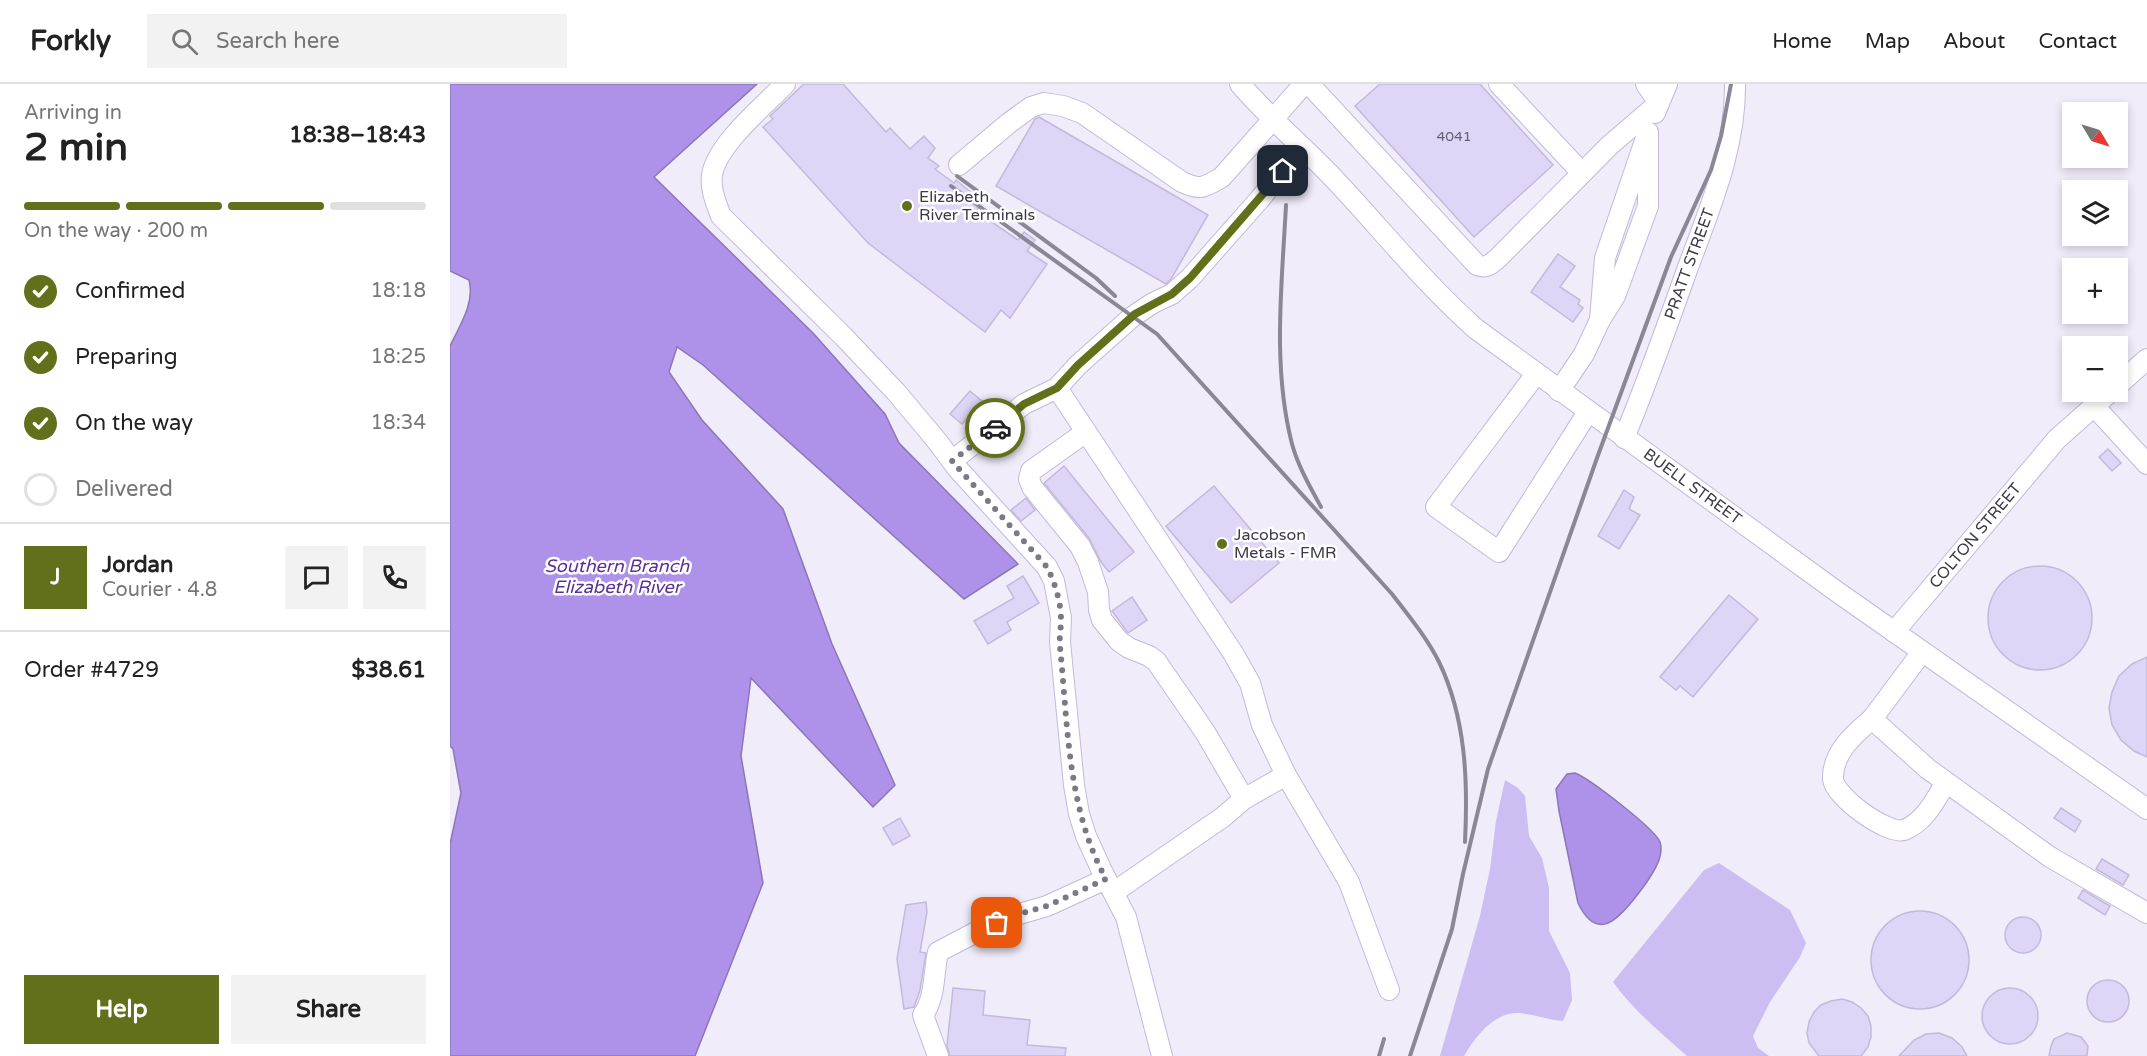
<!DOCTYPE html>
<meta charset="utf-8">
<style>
:root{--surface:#fff;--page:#f2f2f2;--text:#222;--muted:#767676;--line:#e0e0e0;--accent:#63701b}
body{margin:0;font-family:"Varela Round",sans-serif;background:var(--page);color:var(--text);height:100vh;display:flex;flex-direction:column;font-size:22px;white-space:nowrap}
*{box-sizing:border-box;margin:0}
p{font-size:20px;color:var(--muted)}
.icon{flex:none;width:33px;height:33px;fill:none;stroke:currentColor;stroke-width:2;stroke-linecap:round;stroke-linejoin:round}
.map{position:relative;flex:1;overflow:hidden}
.side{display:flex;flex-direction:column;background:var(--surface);width:450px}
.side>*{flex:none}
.needle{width:39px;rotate:128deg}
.tools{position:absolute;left:1612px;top:18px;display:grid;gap:12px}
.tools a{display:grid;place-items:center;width:66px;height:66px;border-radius:0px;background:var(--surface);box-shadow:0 3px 9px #0003;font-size:30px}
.pin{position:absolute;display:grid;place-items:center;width:51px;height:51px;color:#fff;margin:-26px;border-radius:12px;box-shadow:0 3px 9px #0006}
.courier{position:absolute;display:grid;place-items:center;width:60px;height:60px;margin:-30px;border:4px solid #63701b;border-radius:50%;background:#fff;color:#222;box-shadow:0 2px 8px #0007}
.head em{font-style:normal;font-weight:700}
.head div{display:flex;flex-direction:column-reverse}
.head{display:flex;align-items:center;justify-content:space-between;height:102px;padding:0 24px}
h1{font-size:39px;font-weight:700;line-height:45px}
.bar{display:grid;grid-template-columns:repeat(4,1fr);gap:9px 6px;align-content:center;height:72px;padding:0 24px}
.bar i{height:8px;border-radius:4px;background:var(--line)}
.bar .active{background:var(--accent)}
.bar p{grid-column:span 4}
.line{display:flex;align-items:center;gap:15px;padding:0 24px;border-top:2px solid var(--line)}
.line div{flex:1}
.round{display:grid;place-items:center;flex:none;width:63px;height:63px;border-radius:0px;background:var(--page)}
ol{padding:0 24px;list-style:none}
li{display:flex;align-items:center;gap:18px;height:66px}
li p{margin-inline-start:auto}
li .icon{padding:6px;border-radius:50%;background:var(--accent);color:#fff;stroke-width:4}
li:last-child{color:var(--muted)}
li i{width:33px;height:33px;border:3px solid var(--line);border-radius:50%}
.action{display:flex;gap:12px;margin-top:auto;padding:12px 24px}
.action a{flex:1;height:69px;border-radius:0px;background:var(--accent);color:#fff;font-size:24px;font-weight:700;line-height:69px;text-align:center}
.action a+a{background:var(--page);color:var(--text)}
header{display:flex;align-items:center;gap:36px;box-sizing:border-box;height:84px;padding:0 30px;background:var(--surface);border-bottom:2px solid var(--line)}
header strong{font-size:28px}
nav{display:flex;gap:33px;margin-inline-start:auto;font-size:21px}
.search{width:420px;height:54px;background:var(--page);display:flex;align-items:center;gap:15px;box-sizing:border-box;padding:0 21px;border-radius:0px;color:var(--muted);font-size:22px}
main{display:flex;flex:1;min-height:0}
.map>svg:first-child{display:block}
.green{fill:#ccbdf2}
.water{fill:#ae91e8;stroke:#8c77b8;stroke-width:1.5}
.building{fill:#ded5f7;stroke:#c3badb;stroke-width:1.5}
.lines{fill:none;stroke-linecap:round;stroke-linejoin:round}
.minor-casing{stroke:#c2b9da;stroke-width:22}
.minor{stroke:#fff;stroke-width:20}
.rail{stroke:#8b8795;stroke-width:4}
.done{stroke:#7c7886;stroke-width:6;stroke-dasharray:0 10.8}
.route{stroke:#63701b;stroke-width:8}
.poi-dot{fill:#63701b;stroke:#fff;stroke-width:2}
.labels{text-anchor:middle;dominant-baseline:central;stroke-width:5;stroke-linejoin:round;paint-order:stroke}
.number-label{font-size:14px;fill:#656073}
.poi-label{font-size:16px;fill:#3d3947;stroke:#fff;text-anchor:start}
.street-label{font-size:16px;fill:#3d3947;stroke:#fff}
.water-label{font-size:18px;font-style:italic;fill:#5b3197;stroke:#fff}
</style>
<header>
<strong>Forkly</strong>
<div class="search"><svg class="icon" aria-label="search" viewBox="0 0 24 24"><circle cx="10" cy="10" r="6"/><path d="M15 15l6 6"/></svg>Search here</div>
<nav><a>Home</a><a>Map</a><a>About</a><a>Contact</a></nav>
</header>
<main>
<section class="side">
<div class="head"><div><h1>2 min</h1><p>Arriving in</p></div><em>18:38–18:43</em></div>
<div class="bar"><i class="active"></i><i class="active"></i><i class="active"></i><i></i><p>On the way · 200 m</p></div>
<ol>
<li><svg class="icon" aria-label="check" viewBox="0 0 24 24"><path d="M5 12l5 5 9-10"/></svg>Confirmed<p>18:18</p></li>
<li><svg class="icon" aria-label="check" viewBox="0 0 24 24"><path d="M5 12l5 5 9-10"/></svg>Preparing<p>18:25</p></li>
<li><svg class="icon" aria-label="check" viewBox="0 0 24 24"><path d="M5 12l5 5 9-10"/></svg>On the way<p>18:34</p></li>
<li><i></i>Delivered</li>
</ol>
<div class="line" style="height:108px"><b class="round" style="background:var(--accent);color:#fff">J</b><div><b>Jordan</b><p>Courier · 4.8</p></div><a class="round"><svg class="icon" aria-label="chat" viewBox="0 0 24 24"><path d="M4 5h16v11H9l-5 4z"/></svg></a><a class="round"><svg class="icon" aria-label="phone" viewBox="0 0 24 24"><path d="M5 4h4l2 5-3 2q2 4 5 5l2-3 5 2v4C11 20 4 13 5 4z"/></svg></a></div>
<div class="line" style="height:78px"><div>Order #4729</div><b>$38.61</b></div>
<div class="action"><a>Help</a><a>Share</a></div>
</section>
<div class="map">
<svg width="1697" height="972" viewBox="0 0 1697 972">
<rect width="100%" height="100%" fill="#f0ecfa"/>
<g class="green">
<path d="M1055 696 1068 704 1075 712 1079 752 1092 774 1099 804V847L1120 889 1122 916 1113 937C1100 936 1089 932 1076 930 1047 924 1027 950 1014 972H990L1030 832 1040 785 1046 737Z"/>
<path d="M1269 779 1340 826 1356 859 1350 873 1320 918 1303 952 1308 964 1319 972H1237C1211 949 1183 926 1163 898L1254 786Z"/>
</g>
<g class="water">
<path d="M0 0H307L204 93 363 249 435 330 449 359 568 480 514 515 253 281 227 263 219 288 252 336 333 425 382 560 445 701 423 723 301 594 291 672 313 799 245 972H0V760L11 709 3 665 0 662V262C10 241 25 219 19 196L0 187Z"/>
<path d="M1125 689C1140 695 1204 744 1210 758 1212 764 1211 770 1209 776 1204 789 1193 804 1184 815 1165 839 1146 856 1128 819L1109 727 1106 705 1117 690Z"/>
</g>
<g class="building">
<path d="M354 0H393L436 48 440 44 460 65 474 52 485 64 478 74 489 82 485 85 504 99 506 96 533 118 526 127 568 156 574 148 585 156 577 167 597 180 560 234 551 226 535 248 418 159 313 43 323 35 320 32Z"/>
<path d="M930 0H1030L1103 81 1024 153 905 22Z"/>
<path d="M589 33 758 131 721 195 716 200 546 102 585 35Z"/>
<path d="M1108 170 1125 182 1110 203 1130 216 1128 220 1133 224 1123 238 1081 208Z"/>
<path d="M520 307 532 317 512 340 500 330Z"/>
<path d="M1658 365 1671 379 1662 387 1649 373Z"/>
<path d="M614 382 684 468 659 488 651 478 639 454 594 399Z"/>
<path d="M764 402 829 479 781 519 716 442Z"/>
<path d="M1174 406 1184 413 1179 425 1190 431 1169 465 1148 452Z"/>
<path d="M576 414 585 426 571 437 561 426Z"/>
<circle cx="1590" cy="534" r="52"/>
<path d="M573 492 589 519 557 538 561 546 538 560 524 537 564 514 557 502Z"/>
<path d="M1279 511 1308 535 1243 613 1230 602 1226 606 1210 593Z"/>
<path d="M682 513 697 536 678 549 662 527Z"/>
<path d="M1697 573V673L1684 667 1671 656 1662 641 1659 624 1662 608 1669 592 1682 580Z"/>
<path d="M1611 724 1631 737 1625 748 1604 734Z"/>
<path d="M450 734 460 752 443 761 433 744Z"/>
<path d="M1652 775 1679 791 1673 801 1646 785Z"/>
<path d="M1633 806 1660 822 1655 831 1628 814Z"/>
<path d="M476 818 477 828 470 868 476 869 470 906 464 923 454 925 447 875 456 821Z"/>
<circle cx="1470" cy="876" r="49"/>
<circle cx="1573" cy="851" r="18"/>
<circle cx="1658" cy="917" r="21"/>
<path d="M503 904 535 907 533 931 580 936 577 961 616 964 615 972H500L497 962Z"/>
<circle cx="1560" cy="932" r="28"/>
<path d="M1392 915 1402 918 1411 924 1418 932 1421 942V953L1418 963 1411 972H1369L1359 959 1357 949 1359 938 1364 928 1371 921 1381 917Z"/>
<path d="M1489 949 1502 954 1512 963 1517 972H1449L1464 956 1476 950Z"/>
<path d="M1617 949 1631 953 1638 962 1637 972H1599L1601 962 1604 955Z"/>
</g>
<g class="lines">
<defs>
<g id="minor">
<path d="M335 0C314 22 267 60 262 91 260 105 266 119 271 132L393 252 446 308 487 357 507 384 597 483 604 497 611 534 610 558 624 701 629 730 636 752 651 785 676 833 712 972"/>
<path id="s1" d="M790 0C820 35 855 64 887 98 933 147 975 200 1026 245L1386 507 1697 725"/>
<path d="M859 0 1027 181C1037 185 1041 180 1048 174L1160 61 1209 19 1196 0"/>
<path d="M1049 0 1132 89"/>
<path d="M1205 29 1217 0"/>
<path d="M509 81 559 39 581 23 594 19 613 22 632 29 732 98C751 107 755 103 772 93L854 0"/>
<path d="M1086 290 986 423 1049 468 1138 328"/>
<path d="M1668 301 1697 275"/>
<path d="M607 304 628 281 682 233 703 219 722 210 740 194 809 116 852 63"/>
<path d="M1109 307 1134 270 1150 236 1165 212 1198 122V48L1155 174 1150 236"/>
<path d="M1644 322 1697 380"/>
<path d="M636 348 581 387 579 395 582 403 630 462 638 478 648 508 649 526 652 536 669 557 679 564 699 572 706 577 755 648 794 715"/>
<path id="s2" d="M1174 354C1197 299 1217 242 1237 186 1259 126 1286 65 1285 0"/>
<path d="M502 377 574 320 607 304 783 569 800 599 812 641 836 691"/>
<path id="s3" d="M1444 548 1607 355 1660 308"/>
<path d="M1472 568 1422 635 1478 685 1600 773 1697 829"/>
<path d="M1422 635C1404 650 1382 669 1383 695 1384 712 1437 751 1454 746 1474 739 1486 715 1496 698"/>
<path d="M664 808 773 733 794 715 836 691 899 798 939 906"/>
<path d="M488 972 473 931C486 912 483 890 488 868L528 847 566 831 597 822 656 795"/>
</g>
</defs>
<use href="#minor" class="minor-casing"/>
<use href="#minor" class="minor"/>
<g class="rail">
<path d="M507 92 646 194 665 212"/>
<path d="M501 102 707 250 942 510C959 532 977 554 989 578 1016 634 1018 697 1015 758"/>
<path d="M836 121C832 200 822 282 842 360 848 382 860 403 871 423"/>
<path d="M929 972 934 955"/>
<path d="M960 972 1002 845 1013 790 1038 685 1147 374 1221 173 1261 86 1271 52 1281 0"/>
</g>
</g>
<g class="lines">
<path class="done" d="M545 344 502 377 597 483C605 499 611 518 611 536 611 545 609 554 610 563 618 641 617 724 656 795L597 822 566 831 547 839"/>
<path class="route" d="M545 344 574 320 607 304 628 281 685 230 722 210 740 194 833 87"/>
</g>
<g class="poi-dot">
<circle cx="457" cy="122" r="6"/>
<circle cx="772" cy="460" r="6"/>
</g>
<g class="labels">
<g class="number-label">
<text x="1004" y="52">4041</text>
</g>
<g class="poi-label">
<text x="469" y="113">Elizabeth<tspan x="469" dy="18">River Terminals</tspan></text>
<text x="784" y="451">Jacobson<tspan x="784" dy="18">Metals - FMR</tspan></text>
</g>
<g class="street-label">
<text stroke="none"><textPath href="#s2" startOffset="186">PRATT STREET</textPath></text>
<text stroke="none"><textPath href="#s1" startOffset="608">BUELL STREET</textPath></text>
<text stroke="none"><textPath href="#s3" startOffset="126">COLTON STREET</textPath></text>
</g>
<g class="water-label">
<text x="167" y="482">Southern Branch<tspan x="167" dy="21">Elizabeth River</tspan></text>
</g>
</g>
</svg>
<div class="tools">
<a><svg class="needle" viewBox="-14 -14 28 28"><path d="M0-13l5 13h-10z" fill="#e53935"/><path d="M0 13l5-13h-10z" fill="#767676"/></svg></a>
<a><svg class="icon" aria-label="layers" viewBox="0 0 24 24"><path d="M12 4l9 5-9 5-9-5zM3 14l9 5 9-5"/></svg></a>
<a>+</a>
<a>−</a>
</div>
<div class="pin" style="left:547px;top:839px;background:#ea580c"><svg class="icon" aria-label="bag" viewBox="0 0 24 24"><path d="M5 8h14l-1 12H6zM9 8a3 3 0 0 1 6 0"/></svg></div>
<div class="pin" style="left:833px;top:87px;background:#1f2937"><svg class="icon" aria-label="home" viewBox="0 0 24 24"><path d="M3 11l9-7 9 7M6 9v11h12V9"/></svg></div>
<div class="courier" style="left:545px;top:344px"><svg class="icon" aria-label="car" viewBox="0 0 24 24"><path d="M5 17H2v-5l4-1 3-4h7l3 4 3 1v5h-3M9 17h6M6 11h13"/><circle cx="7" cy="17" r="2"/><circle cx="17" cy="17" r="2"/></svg></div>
</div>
</main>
